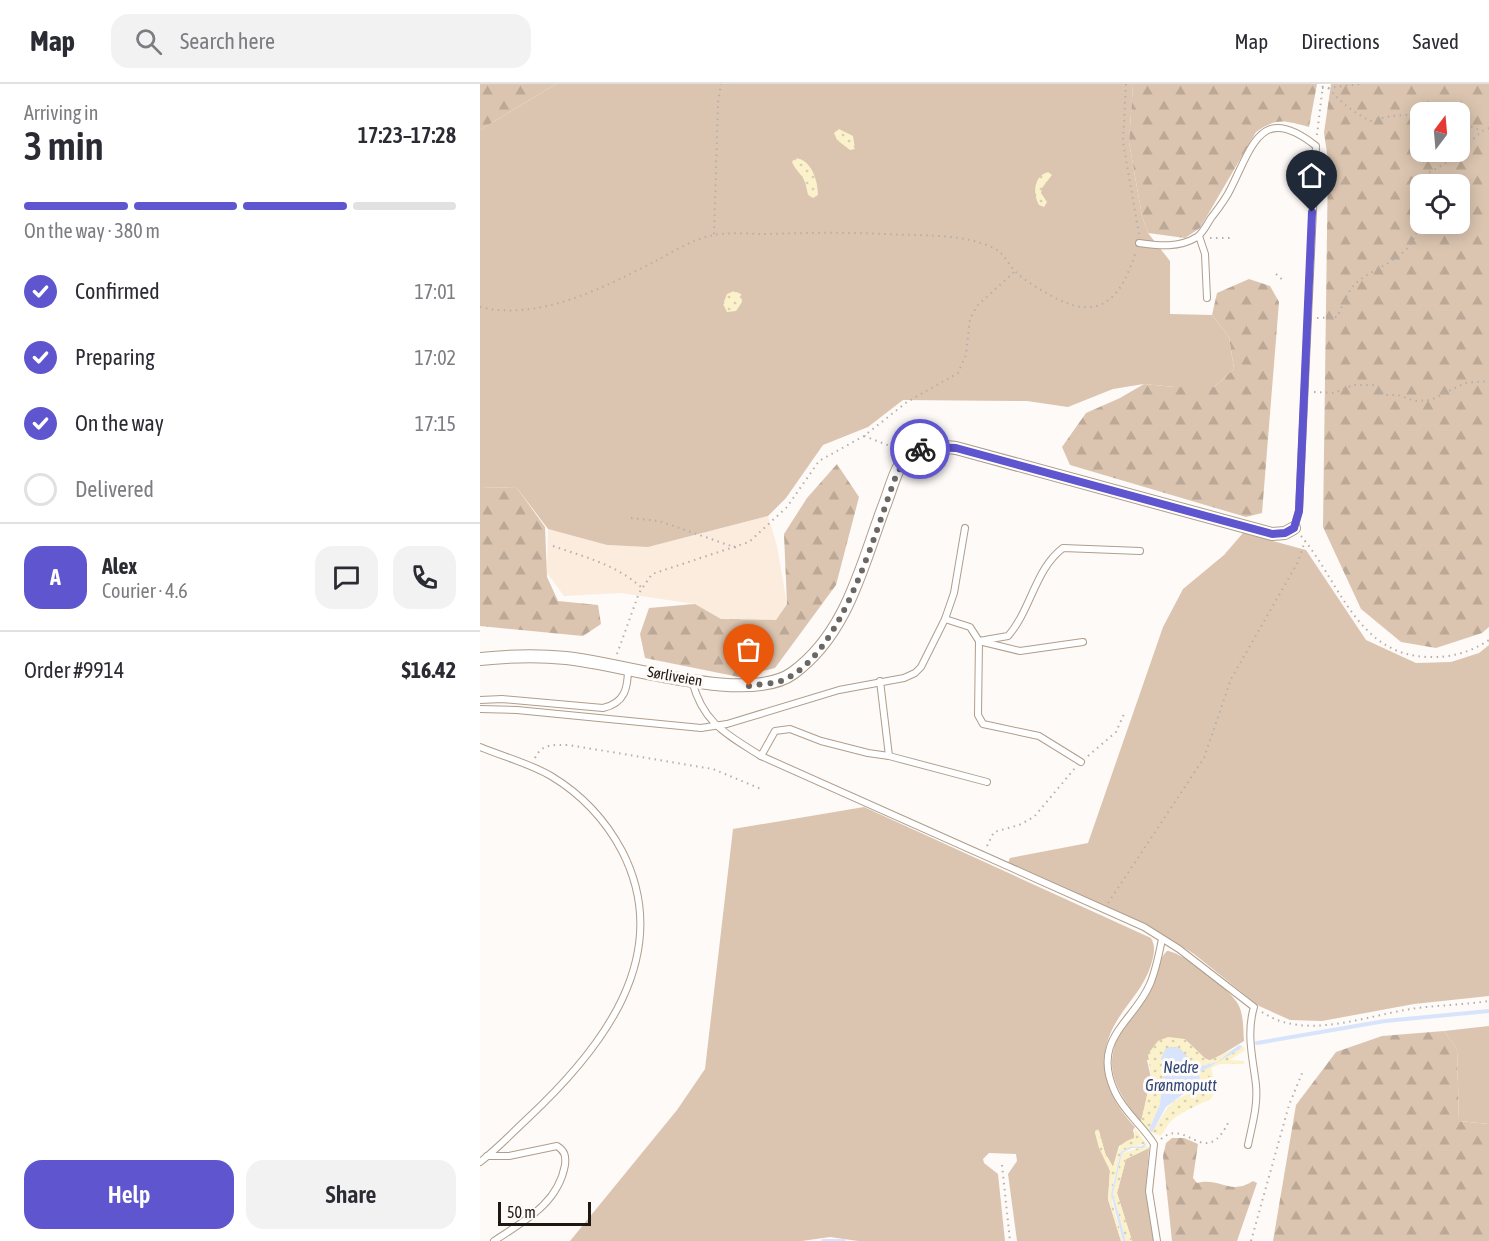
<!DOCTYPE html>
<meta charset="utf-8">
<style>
:root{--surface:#fff;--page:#f2f2f3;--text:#2b2b33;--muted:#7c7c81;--line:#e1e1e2;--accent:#5f56cf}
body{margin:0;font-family:"Asap Condensed",sans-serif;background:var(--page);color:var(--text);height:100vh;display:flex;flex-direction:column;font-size:22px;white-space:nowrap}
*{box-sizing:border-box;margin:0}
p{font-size:20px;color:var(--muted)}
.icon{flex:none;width:33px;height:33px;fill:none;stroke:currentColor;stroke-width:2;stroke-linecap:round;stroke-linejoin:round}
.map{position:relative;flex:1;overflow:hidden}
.sheet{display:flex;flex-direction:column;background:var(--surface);width:480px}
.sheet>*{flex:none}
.needle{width:39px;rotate:16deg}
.controls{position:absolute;left:930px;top:18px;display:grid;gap:12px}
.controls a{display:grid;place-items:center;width:60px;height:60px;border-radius:12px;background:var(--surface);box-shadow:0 3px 15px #0003;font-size:30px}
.scale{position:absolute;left:18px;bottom:15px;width:93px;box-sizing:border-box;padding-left:6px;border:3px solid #1e1811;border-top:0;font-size:16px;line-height:21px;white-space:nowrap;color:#1e1811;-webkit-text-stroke:4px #fefaf7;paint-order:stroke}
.pin{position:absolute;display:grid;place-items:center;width:51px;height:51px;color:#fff;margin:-62px -26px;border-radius:50% 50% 50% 0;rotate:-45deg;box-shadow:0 0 6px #0007}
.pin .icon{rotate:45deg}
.courier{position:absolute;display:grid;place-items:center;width:60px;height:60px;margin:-30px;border:4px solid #5f56cf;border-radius:50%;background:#fff;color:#222;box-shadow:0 2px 8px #0007}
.head em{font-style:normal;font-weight:600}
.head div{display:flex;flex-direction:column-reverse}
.head{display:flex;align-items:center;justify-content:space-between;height:102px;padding:0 24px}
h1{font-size:39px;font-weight:600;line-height:45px}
.bar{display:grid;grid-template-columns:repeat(4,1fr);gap:9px 6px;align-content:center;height:72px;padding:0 24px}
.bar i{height:8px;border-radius:4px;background:var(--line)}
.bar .on{background:var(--accent)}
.bar p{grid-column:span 4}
.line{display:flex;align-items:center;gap:15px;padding:0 24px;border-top:2px solid var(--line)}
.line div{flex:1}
.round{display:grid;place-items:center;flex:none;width:63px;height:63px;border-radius:18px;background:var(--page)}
ol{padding:0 24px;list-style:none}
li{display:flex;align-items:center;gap:18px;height:66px}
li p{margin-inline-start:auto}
li .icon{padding:6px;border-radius:50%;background:var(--accent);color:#fff;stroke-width:4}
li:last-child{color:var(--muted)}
li i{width:33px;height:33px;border:3px solid var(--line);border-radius:50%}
.action{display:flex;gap:12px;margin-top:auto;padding:12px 24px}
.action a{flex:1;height:69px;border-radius:18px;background:var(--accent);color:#fff;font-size:24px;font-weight:600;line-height:69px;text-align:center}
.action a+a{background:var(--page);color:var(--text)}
header{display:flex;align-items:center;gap:36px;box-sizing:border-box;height:84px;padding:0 30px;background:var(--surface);border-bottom:2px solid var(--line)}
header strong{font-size:28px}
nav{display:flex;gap:33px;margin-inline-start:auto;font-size:21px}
.search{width:420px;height:54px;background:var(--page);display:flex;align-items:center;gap:15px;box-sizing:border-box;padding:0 21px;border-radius:18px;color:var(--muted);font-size:22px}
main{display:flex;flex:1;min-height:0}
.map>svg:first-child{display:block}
.built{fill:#fbecde}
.green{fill:#dbc5b0}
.forest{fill:url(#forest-firs);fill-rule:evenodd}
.sand{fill:url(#sand-dots)}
.water{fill:#d8e4fc}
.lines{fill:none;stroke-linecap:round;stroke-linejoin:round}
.stream{stroke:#d8e4fc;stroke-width:4}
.lane-casing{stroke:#af9e8c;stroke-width:8}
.street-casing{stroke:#af9e8c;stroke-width:14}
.path{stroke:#b4afab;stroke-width:2;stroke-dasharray:1.5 4.5;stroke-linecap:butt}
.lane{stroke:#fff;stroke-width:6}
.street{stroke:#fff;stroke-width:12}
.done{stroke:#6c6762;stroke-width:6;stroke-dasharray:0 10.8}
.route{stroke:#5f56cf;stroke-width:8}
.labels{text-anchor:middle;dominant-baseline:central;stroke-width:6;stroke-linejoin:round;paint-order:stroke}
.street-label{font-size:15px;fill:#1e1811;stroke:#fefaf7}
.water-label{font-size:16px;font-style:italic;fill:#304778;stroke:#fefaf7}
</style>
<header>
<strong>Map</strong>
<div class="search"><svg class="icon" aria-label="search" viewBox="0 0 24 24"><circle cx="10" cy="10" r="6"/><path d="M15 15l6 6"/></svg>Search here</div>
<nav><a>Map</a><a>Directions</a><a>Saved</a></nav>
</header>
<main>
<section class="sheet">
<div class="head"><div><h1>3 min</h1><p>Arriving in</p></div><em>17:23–17:28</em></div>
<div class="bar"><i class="on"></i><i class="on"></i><i class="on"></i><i></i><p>On the way · 380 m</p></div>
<ol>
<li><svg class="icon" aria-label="check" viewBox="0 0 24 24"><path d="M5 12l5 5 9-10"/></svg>Confirmed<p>17:01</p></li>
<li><svg class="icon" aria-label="check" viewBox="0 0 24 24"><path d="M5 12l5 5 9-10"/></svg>Preparing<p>17:02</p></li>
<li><svg class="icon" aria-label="check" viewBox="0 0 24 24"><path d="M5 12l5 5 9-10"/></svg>On the way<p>17:15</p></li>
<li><i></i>Delivered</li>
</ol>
<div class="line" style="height:108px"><b class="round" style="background:var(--accent);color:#fff">A</b><div><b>Alex</b><p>Courier · 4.6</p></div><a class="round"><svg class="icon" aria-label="chat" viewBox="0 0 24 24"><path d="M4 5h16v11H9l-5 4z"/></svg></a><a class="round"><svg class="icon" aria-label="phone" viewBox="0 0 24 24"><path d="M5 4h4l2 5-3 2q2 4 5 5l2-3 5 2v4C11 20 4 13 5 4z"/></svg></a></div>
<div class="line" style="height:78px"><div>Order #9914</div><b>$16.42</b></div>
<div class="action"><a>Help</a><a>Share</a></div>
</section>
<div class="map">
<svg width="1009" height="1157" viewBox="0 0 1009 1157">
<defs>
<pattern id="forest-firs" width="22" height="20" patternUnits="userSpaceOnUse" patternTransform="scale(1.5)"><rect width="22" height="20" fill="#dbc5b0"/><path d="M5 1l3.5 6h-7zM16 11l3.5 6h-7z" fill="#bca896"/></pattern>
<pattern id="sand-dots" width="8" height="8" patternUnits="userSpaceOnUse" patternTransform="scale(1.5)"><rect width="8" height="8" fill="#fbf2cc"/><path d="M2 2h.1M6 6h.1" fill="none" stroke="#d7cfae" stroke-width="1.8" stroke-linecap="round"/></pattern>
</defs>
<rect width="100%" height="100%" fill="#fefaf7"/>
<path class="built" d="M288 432 297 462 307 520 296 536 241 535 215 520 140 509 84 512 67 489 68 445 127 461 168 463Z"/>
<g class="green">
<path d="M76 0H653L649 58 662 132 668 149 690 177V230L732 231 749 253 754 285 734 303H695L664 300 633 305 588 323 547 317 423 316 388 343 343 361 306 414 288 432 168 463 127 461 68 445 37 404 0 403V46Z"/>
<path d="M763 449 826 466 886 556 936 579 971 578 999 569 1009 561V912L934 920 842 937 810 936 779 922 714 870 666 840 528 779 530 774 608 759 683 543 703 505 744 471Z"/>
<path d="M384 723 671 854C676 863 674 871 671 881 664 903 650 916 638 935 613 974 625 1011 655 1043L653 1046 655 1054 639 1062 633 1083 625 1069 619 1047 616 1046 615 1048 630 1087 628 1115 641 1157H537L528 1090 537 1077 536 1070 509 1069 503 1075 504 1079 518 1090 525 1157H378L350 1153 322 1157H90L197 1026 225 985 253 745Z"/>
<path d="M687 867C701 867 751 906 758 920 764 931 763 945 764 957L731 977 724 974 667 976 671 994 661 1038C610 977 634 958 672 900 678 890 678 875 687 867Z"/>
<path d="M1009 942V1040L979 1037 977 965 964 947Z"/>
<path d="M669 1064 666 1105 676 1157H652L637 1109 646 1075Z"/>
</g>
<g class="forest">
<path d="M0 0H76L0 46Z"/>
<path d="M653 0H837L829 43C805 37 797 33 776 48L720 144 705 154 668 149 662 132 649 58Z"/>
<path d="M851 0H1009V543L1002 549 956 564 921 558 881 525 843 443 848 76 844 49ZM940 28H980V68H940ZM940 100H980V140H940Z"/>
<path d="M769 195 790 202 799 218 782 429 766 433 590 381 582 363 606 329 640 314 664 300 695 303H734L754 285 749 253 732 231 737 209Z"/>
<path d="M357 380 379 413 356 501 295 584 259 593 165 574 160 550 169 524 215 520 241 535 296 536 307 520 304 450 327 414Z"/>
<path d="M0 403 37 404 65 443 67 493 78 517 118 521 121 540 103 552 0 542Z"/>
<path d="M964 947 977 965 979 1037 1009 1040V1157H793L816 1021 856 968 902 952Z"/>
<path d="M692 1054H704L718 1060 713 1094 717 1099C740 1093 750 1112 773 1097L777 1099 757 1157H692L683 1072 686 1059Z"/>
</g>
<g class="sand">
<path d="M359 45 373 52 375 65 370 66 357 56 354 49Z"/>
<path d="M315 74C331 75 338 96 338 111L333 114 328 111C324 87 319 93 312 78Z"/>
<path d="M568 88 572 91 562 104 561 109 567 118 564 123 559 121C553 109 553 93 568 88Z"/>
<path d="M254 207 261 210 262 218 256 227 247 228 243 220 247 210Z"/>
<path d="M688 953 705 955 728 977 760 962 737 978 717 983 698 963 686 964 681 977 684 989 680 1020 669 1047 661 1038 671 994 668 970 678 957Z"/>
<path d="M763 962 765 966 750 976 764 977V980H740L731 984 736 1005 731 1015C718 1021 703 1027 692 1036 687 1040 685 1048 680 1052L671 1048C689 1026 684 1017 717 1007L719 989Z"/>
<path d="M655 1044 669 1064 646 1075 637 1109 652 1157H646L633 1110 642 1069 666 1062 667 1059 643 1066 633 1099 632 1118 643 1157H641L628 1115 630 1087 619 1064 615 1049 618 1045 625 1069 633 1083C640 1069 635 1060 654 1054Z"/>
</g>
<g class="water">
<path d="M759 961 762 962 760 965 719 989 720 1004 702 1011 686 1023 674 1045 672 1048 669 1046 680 1020 684 989 681 974 686 964 698 963 717 983 737 978Z"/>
<path d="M665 1059 666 1061 663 1064H652L642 1069 633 1110 646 1157H643L631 1110 641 1068 650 1063 662 1062Z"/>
</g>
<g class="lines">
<g class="stream">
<path d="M777 959 905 937 1009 927"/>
<path d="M343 1157H364"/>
</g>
<defs>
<g id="lane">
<path d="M719 152 725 170 727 214"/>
<path d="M659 159C679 162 699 164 717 153 723 149 727 140 731 134 738 125 746 115 751 104 773 60 782 19 836 62L819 427 814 444"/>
<path d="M465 535 490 543 499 557 528 552C551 526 555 485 583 464L660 467"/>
<path d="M212 597C223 639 246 650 281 672L664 843 699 865 774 923C766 950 773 975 776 1001 778 1022 772 1041 768 1061"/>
<path d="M400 597 409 672"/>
<path d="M0 616 22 615 123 624C145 619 148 604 148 584"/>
<path d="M0 625 37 626 221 644 247 640 359 606 424 594 435 589 441 583 465 535 474 509 485 444"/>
<path d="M0 663C24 673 49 679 71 692 101 710 126 737 142 767 196 872 121 966 47 1035 31 1050 17 1065 0 1078"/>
<path d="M281 672 295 647 310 645 341 657 388 669 409 672 507 698"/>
<path d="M601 678 559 652 503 640 498 631 499 557 540 567 603 558"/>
<path d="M7 1072H29L77 1062C85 1067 86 1072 85 1081 78 1120 44 1137 14 1157"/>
<path d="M677 1157 669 1107 674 1060C663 1042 644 1028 635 1008 610 955 654 938 670 900 676 886 679 870 682 855"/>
</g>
<path id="street" d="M0 575C28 572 58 571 86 574 142 579 268 622 313 589 368 549 382 480 405 420 411 405 416 382 428 371 441 359 460 362 476 364L792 450 805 449 814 444"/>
</defs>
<use href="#lane" class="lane-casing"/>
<use href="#street" class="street-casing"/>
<g class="path">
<path d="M646 0 643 58 659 150"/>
<path d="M842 4H848C862 19 871 27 890 37L911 32 940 30"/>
<path d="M848 4 880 0"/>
<path d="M952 28H953"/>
<path d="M980 38 1002 47 1009 44"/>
<path d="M837 51 843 0"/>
<path d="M980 67 1002 47"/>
<path d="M234 150 238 19 241 0"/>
<path d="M730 154H751"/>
<path d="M796 190 805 198"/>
<path d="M0 223C58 237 121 205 172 179 191 169 212 155 234 151 249 148 268 150 284 150 325 149 365 148 406 150 441 152 482 149 514 164 525 170 527 179 535 187 543 196 558 204 568 210 619 240 641 216 656 167"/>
<path d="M837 234 857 233C862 223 867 208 875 200 894 182 928 177 937 147 941 130 937 110 943 92L969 77 979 68"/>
<path d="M834 308 854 309 873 301H894L905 311H918L935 317 951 316 985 299 1009 297"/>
<path d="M384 352 418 365"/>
<path d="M151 434 179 437 257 464"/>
<path d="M821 452C860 498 877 571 948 573 971 574 991 568 1009 556"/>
<path d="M73 462C105 473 137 481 162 504"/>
<path d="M137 570 159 509 172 490 269 458 307 423 339 377 384 352 427 318 478 289 486 271 490 234 498 221 534 188"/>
<path d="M608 672 636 648 644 630"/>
<path d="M55 674C62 659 74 661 89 661L233 685 281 705"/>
<path d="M507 762 514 748 539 741 554 733 595 684"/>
<path d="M628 819 724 674 751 595 818 478 825 457"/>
<path d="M782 928C824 957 885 932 931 925 957 921 983 921 1009 917"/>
<path d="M681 1055C708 1032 725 1089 750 1035"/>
<path d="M522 1081 530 1157"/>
<path d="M771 1157 809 1021 823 987"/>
</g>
<use href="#lane" class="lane"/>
<use href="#street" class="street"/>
</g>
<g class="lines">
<path class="done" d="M269 602C279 600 292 600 301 597 362 573 394 450 416 392L426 374 440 365"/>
<path class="route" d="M440 365 445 363 476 364 792 450 805 449 814 444 819 427 832 128"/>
</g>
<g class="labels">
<g class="street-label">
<text transform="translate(195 592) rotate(10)">Sørliveien</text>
</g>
<g class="water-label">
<text x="701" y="983">Nedre<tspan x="701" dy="18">Grønmoputt</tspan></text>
</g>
</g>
</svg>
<div class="controls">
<a><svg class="needle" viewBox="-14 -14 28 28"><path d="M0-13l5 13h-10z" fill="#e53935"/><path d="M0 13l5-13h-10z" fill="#7c7c81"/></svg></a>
<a><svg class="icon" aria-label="locate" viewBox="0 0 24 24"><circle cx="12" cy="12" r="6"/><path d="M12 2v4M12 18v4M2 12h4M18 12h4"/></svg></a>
</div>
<div class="scale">50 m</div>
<div class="pin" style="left:269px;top:602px;background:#ea580c"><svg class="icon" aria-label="bag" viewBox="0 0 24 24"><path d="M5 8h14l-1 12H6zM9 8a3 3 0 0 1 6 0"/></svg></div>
<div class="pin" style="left:832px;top:128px;background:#1f2937"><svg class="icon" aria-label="home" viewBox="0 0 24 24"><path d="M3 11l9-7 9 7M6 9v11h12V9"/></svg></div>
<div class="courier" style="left:440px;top:365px"><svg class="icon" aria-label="bike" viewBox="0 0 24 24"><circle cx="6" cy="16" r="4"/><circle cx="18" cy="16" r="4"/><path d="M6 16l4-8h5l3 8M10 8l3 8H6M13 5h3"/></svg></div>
</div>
</main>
